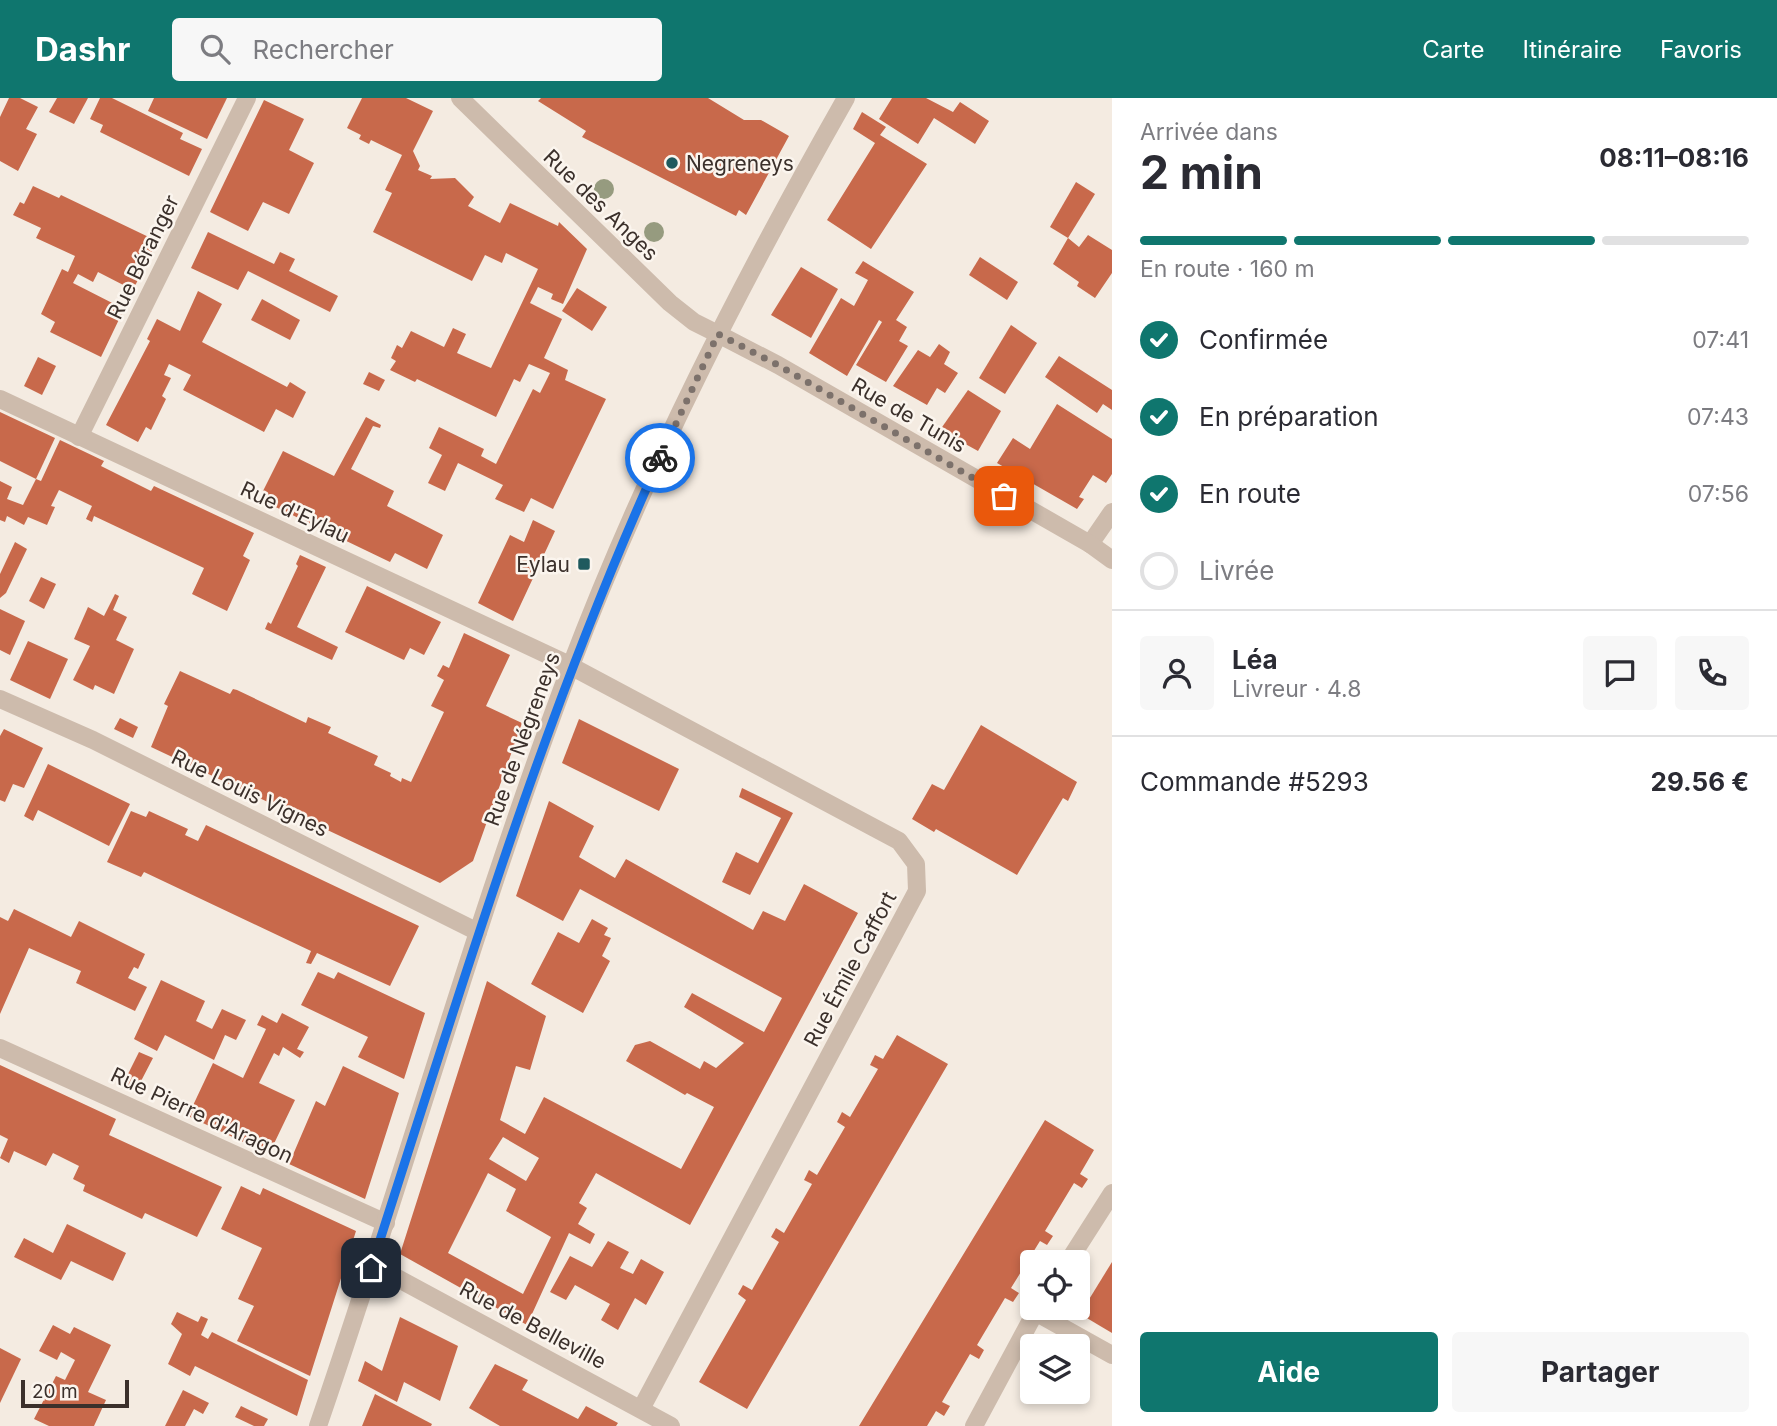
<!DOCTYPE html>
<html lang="fr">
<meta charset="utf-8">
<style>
:root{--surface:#fff;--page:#f7f7f7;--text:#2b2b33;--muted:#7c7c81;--line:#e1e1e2;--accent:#0f766e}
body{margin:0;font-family:Inter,sans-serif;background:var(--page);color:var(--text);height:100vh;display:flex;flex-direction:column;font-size:26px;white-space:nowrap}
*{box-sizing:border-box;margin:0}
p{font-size:23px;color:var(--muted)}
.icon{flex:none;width:38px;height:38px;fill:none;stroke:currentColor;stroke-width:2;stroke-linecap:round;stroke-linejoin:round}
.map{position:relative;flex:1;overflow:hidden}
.side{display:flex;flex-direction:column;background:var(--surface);width:665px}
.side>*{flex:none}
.controls{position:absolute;left:1020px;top:1152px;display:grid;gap:14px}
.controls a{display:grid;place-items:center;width:70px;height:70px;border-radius:7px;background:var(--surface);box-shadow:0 4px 10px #0003;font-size:35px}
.scale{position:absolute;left:21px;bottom:18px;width:108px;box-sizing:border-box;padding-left:7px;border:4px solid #3b302b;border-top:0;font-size:19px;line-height:24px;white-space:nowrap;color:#3b302b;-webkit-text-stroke:5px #fbf5ee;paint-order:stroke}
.pin{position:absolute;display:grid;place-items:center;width:60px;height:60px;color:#fff;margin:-30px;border-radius:14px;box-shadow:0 4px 10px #0006}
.courier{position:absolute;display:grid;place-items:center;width:70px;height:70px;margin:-35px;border:5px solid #1a73e8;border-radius:50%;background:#fff;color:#222;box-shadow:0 2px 9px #0007}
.headline em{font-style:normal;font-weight:700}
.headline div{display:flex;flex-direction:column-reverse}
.headline{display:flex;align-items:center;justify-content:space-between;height:119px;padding:0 28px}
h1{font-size:46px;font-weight:700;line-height:52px}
.bar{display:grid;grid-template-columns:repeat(4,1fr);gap:10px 7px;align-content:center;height:84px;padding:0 28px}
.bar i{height:9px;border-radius:5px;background:var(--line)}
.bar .active{background:var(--accent)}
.bar p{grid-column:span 4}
.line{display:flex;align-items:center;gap:18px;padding:0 28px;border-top:2px solid var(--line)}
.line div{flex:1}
.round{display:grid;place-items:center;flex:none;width:74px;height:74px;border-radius:7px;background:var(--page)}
ol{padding:0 28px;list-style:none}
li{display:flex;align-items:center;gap:21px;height:77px}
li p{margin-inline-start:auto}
li .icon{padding:7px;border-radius:50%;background:var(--accent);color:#fff;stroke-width:4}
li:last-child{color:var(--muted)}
li i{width:38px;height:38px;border:4px solid var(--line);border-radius:50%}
.primary-button{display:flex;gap:14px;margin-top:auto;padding:14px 28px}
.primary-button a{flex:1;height:80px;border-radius:7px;background:var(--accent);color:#fff;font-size:28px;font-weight:700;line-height:80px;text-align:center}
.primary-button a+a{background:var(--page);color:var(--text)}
header{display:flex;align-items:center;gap:42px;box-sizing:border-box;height:98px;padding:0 35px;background:var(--accent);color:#fff}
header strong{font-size:33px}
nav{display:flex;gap:38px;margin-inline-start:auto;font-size:24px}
.search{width:490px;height:63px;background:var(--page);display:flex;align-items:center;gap:18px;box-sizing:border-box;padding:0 24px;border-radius:7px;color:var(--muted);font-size:26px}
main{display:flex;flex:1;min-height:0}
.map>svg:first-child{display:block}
.building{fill:#c8694b;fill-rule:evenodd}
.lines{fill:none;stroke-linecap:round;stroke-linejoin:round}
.minor{stroke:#cdbbac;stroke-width:18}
.tertiary{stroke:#cdbbac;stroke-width:18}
.tree{fill:#969b7f}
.done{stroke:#7c716b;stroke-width:7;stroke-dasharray:0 12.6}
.route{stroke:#1a73e8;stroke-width:9}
.poi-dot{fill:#1f5a5e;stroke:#fbf5ee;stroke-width:2.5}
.labels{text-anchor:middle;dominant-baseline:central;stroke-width:5;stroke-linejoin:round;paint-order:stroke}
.poi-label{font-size:21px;fill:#3b302b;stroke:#fbf5ee;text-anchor:start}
.street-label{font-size:21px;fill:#3b302b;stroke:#fbf5ee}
</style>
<header>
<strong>Dashr</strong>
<div class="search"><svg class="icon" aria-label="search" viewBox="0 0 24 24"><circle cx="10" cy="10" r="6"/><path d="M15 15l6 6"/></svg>Rechercher</div>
<nav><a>Carte</a><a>Itinéraire</a><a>Favoris</a></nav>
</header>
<main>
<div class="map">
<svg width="1112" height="1328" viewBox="0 0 1112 1328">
<rect width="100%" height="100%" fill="#f4ebe1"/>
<g class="building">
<path d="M9 0H20L38 9 26 31 37 36 18 73 0 63V19Z"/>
<path d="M57 0H88L74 26 49 14Z"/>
<path d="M100 0H112L183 35 180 41 202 51 189 78 100 34 103 27 90 21Z"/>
<path d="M154 0H227L207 41 148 13Z"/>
<path d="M362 0H406L433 13 413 53 420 68 418 72 432 78 430 81 455 80 474 99 468 108 500 125 510 105 558 128 559 124 587 151 563 206 551 201 553 196 538 189 530 205 562 221 544 260 568 272 565 282 606 301 553 411 531 400 524 414 495 401 503 387 458 365 445 393 428 385 442 357 429 350 439 329 484 351 481 358 496 366 533 291 540 295 550 275 529 266 520 284 514 281 496 319 417 281 415 284 390 272 396 263 391 260 397 247 402 250 411 233 444 249 453 230 466 236 457 255 491 270 538 171 506 155 502 165 485 157 472 183 373 134 392 95 385 92 402 57 371 42 369 46 359 41 361 37 347 30Z"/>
<path d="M541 0H708L744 22H761L789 38 746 117 739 112 736 118 582 39 586 33 538 3Z"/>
<path d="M892 0H926L953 14 960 4 989 23 975 46 934 20 918 46 879 21Z"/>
<path d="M264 2 304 21 289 52 314 65 289 116 263 104 248 133 210 114Z"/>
<path d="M862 14 886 29 880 37 927 66 871 151 827 122 875 45 853 31Z"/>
<path d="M1076 84 1095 96 1068 140 1050 129Z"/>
<path d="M33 88 59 100 61 97 157 143 133 192 98 174 93 184 78 176 73 185 124 211 101 259 50 234 55 224 41 216 62 171 68 174 75 158 36 140 41 130 13 117 20 104 24 106Z"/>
<path d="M208 134 274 166 280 154 295 161 289 173 338 198 330 214 248 173 238 192 191 170Z"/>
<path d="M1088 137 1112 152V175L1095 200 1077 188 1079 184 1053 166 1068 140 1079 149Z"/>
<path d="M980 159 1018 184 1007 202 969 177Z"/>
<path d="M863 163 914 194 896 222 907 229 899 243 908 248 886 284 856 267 882 224 879 222 847 278 809 255 841 200 854 208 868 182 855 175Z"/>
<path d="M801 169 838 191 811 240 771 217Z"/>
<path d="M577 190 607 209 592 233 562 213Z"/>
<path d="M198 193 222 206 202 244 287 289 290 284 306 294 293 320 276 311 264 334 183 292 191 277 169 266 164 277 171 280 162 298 166 301 151 332 146 329 138 344 106 327 150 243 147 241 157 221 180 233Z"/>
<path d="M262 201 300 222 290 242 251 222Z"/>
<path d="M1011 227 1037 245 1005 296 979 280Z"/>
<path d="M939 246 950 254 944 266 958 275 945 295 937 290 927 307 893 288 918 252 930 259Z"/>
<path d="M1059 258 1112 292V312L1103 306 1097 315 1045 279Z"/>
<path d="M38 259 56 268 42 297 24 288Z"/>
<path d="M369 274 385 282 379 293 363 286Z"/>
<path d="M968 292 1001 313 978 353 940 332Z"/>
<path d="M1057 306 1112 341V376L1106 385 1093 377 1079 399 1084 401 1077 411 997 365 1013 340 1030 351Z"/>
<path d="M0 314 55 340 36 381 0 363Z"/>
<path d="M366 319 381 327 380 330 373 328 351 371 394 393 387 408 443 437 427 471 395 455 390 464 259 401 283 353 334 378Z"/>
<path d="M60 342 104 363 101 368 151 393 154 388 254 435 243 458 250 462 227 513 192 496 204 470 94 418 92 424 86 421 92 408 59 392 51 408 55 409 47 427 28 419 24 427 7 418 5 424 0 422V383L12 389 7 401 23 407 36 381 41 383Z"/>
<path d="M533 422 555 433 513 523 478 505 510 437 524 444Z"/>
<path d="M15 444 27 451 6 495 0 500V476Z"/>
<path d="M300 457 326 469 297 529 338 549 332 562 265 531 268 524 271 526 298 468 296 466Z"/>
<path d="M41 479 56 486 44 511 29 503Z"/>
<path d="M367 488 441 524 424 557 410 550 404 562 345 534Z"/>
<path d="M115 496 119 498 113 512 127 519 116 542 134 551 114 596 95 587 93 592 73 582 90 548 74 541 88 509 104 518Z"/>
<path d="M0 511 25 523 10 557 0 552Z"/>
<path d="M464 535 510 557 486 608 522 625 473 763 440 785 151 649 168 608 164 606 180 573 230 596 233 591 237 592 306 625 308 619 331 629 328 635 378 658 374 667 391 675 390 678 401 684 402 680 411 684 444 614 431 608 444 582 437 578 443 567 449 570Z"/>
<path d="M28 543 68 561 50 601 10 582Z"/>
<path d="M120 620 138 629 133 640 114 631Z"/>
<path d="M579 621 679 671 659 713 562 665Z"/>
<path d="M981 627 1077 684 1068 703 1063 700 1017 777 936 731 934 734 912 721 932 686 944 692Z"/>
<path d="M4 631 43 650 24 690 13 686 5 704 0 702V638Z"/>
<path d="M48 666 130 706 109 748 38 712 33 723 24 718Z"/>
<path d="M742 690 793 715 750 797 722 784 736 754 758 765 781 720 739 699Z"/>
<path d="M549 703 594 728 579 759 615 780 626 761 753 832 763 813 785 823 804 786 858 815 690 1127 596 1075 579 1105 587 1110 578 1126 595 1136 590 1146 569 1135 527 1227 400 1156 487 883 546 918 530 972 516 968 500 1022 525 1036 544 999 681 1071 714 1009 687 995 685 997 626 963 635 947 650 943 700 971 704 963 716 970 744 945 684 909 692 895 764 934 782 900 580 791 563 823 516 798ZM503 1039 539 1060 526 1083 489 1061ZM488 1075 516 1091 506 1113 551 1139 523 1196 448 1155Z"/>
<path d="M131 713 146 719 149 713 188 731 185 737 198 743 206 727 419 828 390 888 317 855 311 866 306 865 311 853 144 774 141 779 107 764Z"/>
<path d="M14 811 71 839 79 823 145 856 138 871 134 869 128 880 147 889 135 913 76 885 81 873 29 850 0 916V819L8 823Z"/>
<path d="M592 821 608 830 604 837 611 840 602 858 610 863 583 915 531 886 558 834 579 845Z"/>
<path d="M318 874 334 881 338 874 425 915 404 981 358 959 368 939 301 907Z"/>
<path d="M161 882 205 903 196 923 212 931 222 911 246 922 236 942 225 937 214 962 165 937 157 953 134 941Z"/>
<path d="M282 915 309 929 297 951 304 954 300 960 283 949 279 958 274 955 259 985 295 1002 269 1056 188 1018 213 965 243 980 266 931 257 927 262 917 277 925Z"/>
<path d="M897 937 948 966 747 1311 699 1284 746 1202 738 1196 743 1187 752 1192 779 1144 771 1139 776 1130 784 1135 812 1086 804 1082 809 1072 817 1077 845 1029 837 1024 842 1014 850 1019 878 971 870 967 875 957 883 961Z"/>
<path d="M139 954 153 960 140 985 139 996 122 988Z"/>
<path d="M0 967 116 1021 109 1037 222 1089 197 1139 145 1115 142 1121 83 1093 85 1087 73 1081 79 1068 53 1055 46 1068 14 1053 9 1065 0 1060 8 1041 0 1037Z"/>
<path d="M343 968 399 995 365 1101 289 1066 316 1003 325 1008Z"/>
<path d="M1045 1022 1094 1052 1080 1076 1088 1081 1082 1090 1074 1085 1045 1133 1053 1138 1047 1147 1040 1143 1011 1190 1019 1195 1013 1204 1005 1200 977 1247 984 1252 979 1261 970 1256 942 1304 950 1308 944 1318 936 1313 927 1328H859Z"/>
<path d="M241 1088 260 1097 263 1090 356 1133 310 1278 237 1243 254 1208 238 1201 262 1150 221 1131Z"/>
<path d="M67 1126 126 1155 113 1183 71 1163 61 1182 14 1159 24 1140 53 1155Z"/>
<path d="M608 1143 629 1154 620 1170 633 1176 641 1161 664 1174 646 1207 635 1200 618 1232 601 1222 610 1206 575 1187 566 1202 550 1194 570 1158 592 1169Z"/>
<path d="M1112 1164V1235L1080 1216Z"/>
<path d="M177 1214 198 1224 201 1218 208 1221 201 1237 208 1241 212 1234 308 1282 297 1318 195 1268 190 1278 168 1266 182 1236 171 1226Z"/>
<path d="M400 1219 458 1248 440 1303 404 1284 397 1304 358 1283 365 1263 382 1273Z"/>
<path d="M53 1227 70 1236 74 1229 111 1247 88 1294 106 1302 94 1328H49L34 1321 56 1278 65 1282 75 1262 61 1254 57 1262 39 1253Z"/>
<path d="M0 1250 21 1261 0 1305Z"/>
<path d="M495 1266 528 1282 522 1292 578 1321 586 1308 618 1325 616 1328H500L469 1310Z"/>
<path d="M183 1292 209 1305 203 1316 194 1311 185 1328H165Z"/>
<path d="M375 1296 432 1326 431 1328H362Z"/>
<path d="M241 1308 268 1321 264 1328H254L235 1319Z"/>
</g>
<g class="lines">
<g class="minor">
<path d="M460 0 670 205 694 224 718 236"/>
<path d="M0 301 563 564 899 743 916 766 917 793 641 1311"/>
<path d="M79 339 247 0"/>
<path d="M1090 446 1112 414"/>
<path d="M0 601 93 642 478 834"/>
<path d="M0 950 386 1125"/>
<path d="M1068 1164 1112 1095"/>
<path d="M371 1170 386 1174 671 1328"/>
<path d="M1035 1214 1112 1257"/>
<path d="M974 1328 1038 1209"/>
</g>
<g class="tertiary">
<path d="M718 236 778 267 1090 446 1112 462"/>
<path d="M318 1328C405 1076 476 819 570 570 645 372 742 183 846 0"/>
</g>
</g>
<g class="tree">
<circle cx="604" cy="91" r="10"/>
<circle cx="654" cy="134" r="10"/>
</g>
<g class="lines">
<path class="done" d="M660 360 718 236 778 267 1004 398"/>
<path class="route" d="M371 1170C459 897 541 622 660 360"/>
</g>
<g class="poi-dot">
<circle cx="672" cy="65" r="7"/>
<rect x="577" y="459" width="14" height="14" rx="3.5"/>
</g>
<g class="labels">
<g class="poi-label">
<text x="686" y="65">Negreneys</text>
<text x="570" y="466" text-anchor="end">Eylau</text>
</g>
<g class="street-label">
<text transform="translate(601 107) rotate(44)">Rue des Anges</text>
<text transform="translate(143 159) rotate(-64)">Rue Béranger</text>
<text transform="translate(909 317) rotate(30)">Rue de Tunis</text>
<text transform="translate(295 414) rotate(25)">Rue d'Eylau</text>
<text transform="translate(522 641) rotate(-70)">Rue de Négreneys</text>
<text transform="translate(250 695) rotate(26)">Rue Louis Vignes</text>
<text transform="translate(850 871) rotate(-62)">Rue Émile Caffort</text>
<text transform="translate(202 1017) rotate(25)">Rue Pierre d'Aragon</text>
<text transform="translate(533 1227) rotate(28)">Rue de Belleville</text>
</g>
</g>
</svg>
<div class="controls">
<a><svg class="icon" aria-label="locate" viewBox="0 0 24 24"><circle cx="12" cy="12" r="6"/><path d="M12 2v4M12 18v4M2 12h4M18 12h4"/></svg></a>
<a><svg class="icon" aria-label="layers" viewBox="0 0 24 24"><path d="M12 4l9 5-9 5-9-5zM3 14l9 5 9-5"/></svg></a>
</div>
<div class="scale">20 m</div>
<div class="pin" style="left:1004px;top:398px;background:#ea580c"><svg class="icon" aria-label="bag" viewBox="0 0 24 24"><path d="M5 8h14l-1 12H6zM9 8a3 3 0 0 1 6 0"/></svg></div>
<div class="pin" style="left:371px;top:1170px;background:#1f2937"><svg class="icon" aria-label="home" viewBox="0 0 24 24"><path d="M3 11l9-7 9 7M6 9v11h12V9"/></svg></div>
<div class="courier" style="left:660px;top:360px"><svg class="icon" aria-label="bike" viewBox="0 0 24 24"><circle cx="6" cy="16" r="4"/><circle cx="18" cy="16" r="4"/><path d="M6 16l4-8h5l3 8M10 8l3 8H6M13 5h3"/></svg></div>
</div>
<section class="side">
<div class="headline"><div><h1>2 min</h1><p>Arrivée dans</p></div><em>08:11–08:16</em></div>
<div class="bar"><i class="active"></i><i class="active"></i><i class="active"></i><i></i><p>En route · 160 m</p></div>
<ol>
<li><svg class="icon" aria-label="check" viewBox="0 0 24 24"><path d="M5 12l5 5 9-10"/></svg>Confirmée<p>07:41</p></li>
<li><svg class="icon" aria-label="check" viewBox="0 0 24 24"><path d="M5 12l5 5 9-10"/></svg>En préparation<p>07:43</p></li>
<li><svg class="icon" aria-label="check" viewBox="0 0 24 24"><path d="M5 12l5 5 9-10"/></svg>En route<p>07:56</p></li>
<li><i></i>Livrée</li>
</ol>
<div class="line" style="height:126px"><a class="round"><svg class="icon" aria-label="person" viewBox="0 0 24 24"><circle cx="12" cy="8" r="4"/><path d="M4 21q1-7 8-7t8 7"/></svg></a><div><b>Léa</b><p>Livreur · 4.8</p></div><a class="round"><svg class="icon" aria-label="chat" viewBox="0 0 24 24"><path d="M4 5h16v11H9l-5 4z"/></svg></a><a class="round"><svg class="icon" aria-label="phone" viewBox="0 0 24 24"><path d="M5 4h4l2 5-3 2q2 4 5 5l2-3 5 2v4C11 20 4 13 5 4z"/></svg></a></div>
<div class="line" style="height:91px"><div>Commande #5293</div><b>29.56 €</b></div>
<div class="primary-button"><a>Aide</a><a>Partager</a></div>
</section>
</main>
